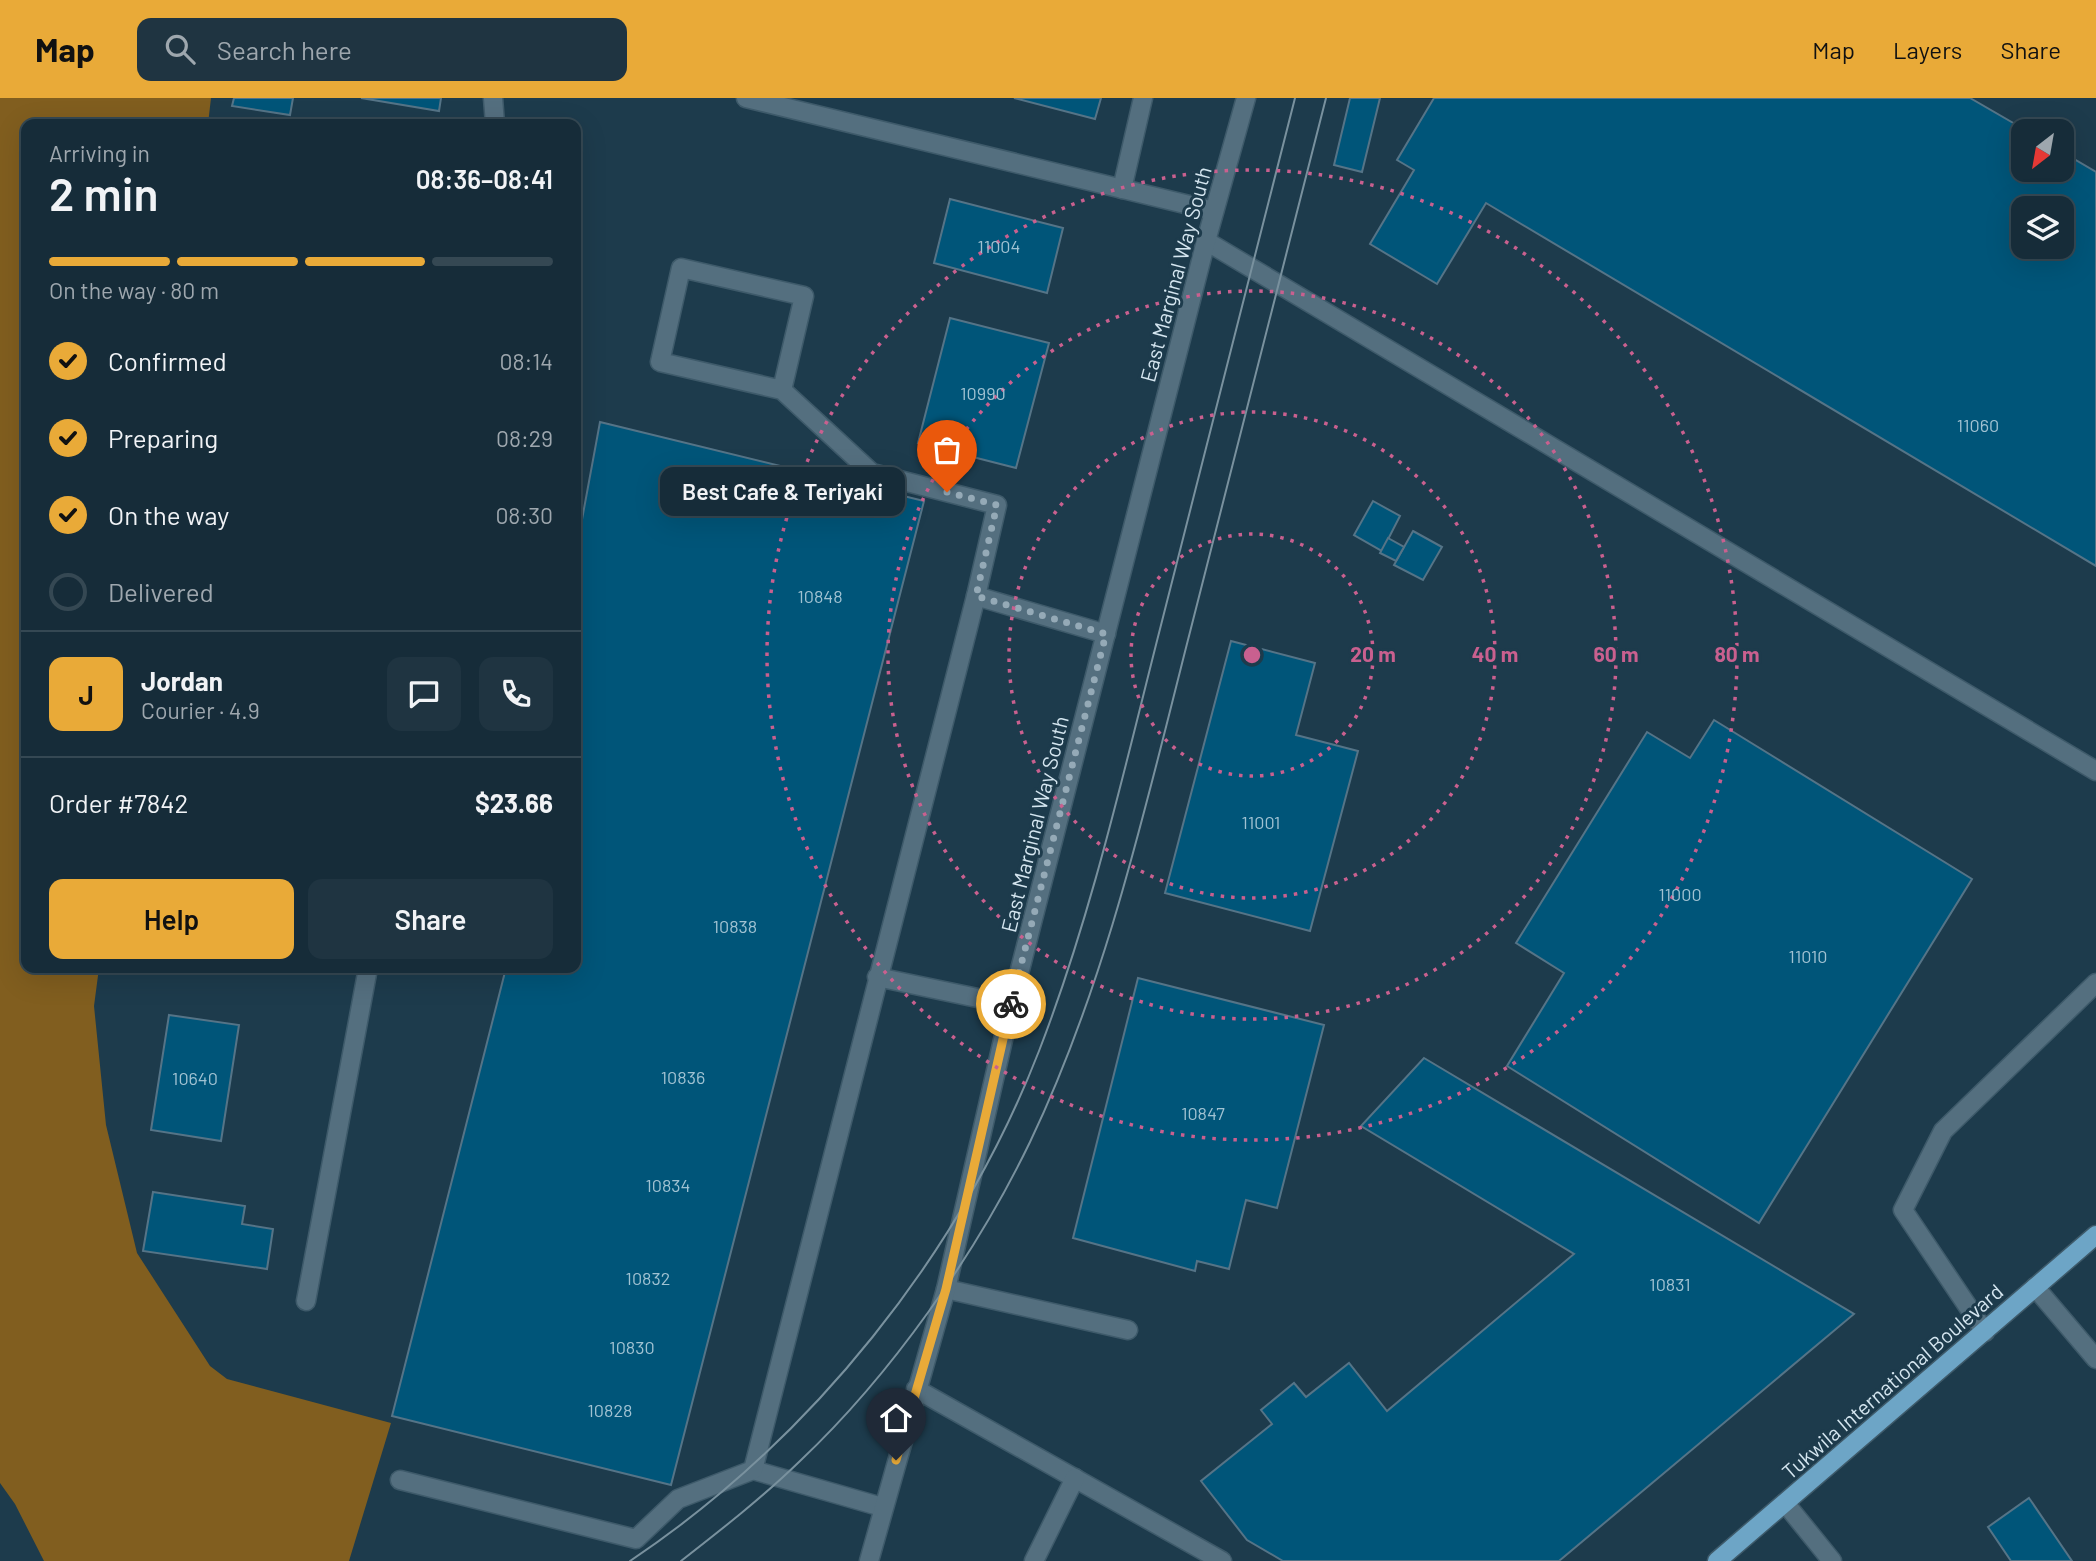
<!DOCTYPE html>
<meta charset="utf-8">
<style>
:root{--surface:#162c39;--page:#1f3441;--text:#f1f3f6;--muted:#9ea7ae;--line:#354853;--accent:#e9aa38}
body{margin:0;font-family:Barlow,sans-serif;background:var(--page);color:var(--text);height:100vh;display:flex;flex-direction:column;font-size:26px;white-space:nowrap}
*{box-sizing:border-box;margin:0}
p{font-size:23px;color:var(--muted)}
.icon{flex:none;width:38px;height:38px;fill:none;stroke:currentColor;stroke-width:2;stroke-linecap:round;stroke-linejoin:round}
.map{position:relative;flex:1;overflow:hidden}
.sheet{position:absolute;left:21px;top:21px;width:560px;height:854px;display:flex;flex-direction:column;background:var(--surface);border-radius:14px;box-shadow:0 7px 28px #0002,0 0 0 2px var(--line)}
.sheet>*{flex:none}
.needle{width:46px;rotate:211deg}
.controls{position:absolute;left:2011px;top:21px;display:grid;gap:14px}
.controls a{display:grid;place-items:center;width:63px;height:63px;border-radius:14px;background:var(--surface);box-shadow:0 7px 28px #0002,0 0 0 2px var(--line);font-size:35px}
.pin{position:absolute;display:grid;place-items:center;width:60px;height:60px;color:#fff;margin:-72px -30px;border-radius:50% 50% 50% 0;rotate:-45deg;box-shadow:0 0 7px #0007}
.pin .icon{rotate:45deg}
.courier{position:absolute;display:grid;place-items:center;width:70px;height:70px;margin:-35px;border:5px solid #e9aa38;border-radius:50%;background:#fff;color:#222;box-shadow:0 2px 9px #0007}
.bubble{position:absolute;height:49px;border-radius:14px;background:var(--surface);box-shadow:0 7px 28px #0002,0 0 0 2px var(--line);font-size:23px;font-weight:600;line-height:49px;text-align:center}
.head em{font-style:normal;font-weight:600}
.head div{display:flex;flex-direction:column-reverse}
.head{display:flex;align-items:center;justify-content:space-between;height:119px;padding:0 28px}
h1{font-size:46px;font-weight:600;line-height:52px}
.bar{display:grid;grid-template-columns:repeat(4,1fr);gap:10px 7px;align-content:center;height:84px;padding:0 28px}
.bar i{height:9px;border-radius:5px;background:var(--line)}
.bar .current{background:var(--accent)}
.bar p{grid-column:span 4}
.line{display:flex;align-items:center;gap:18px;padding:0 28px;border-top:2px solid var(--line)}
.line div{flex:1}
.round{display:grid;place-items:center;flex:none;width:74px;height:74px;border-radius:14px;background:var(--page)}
ol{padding:0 28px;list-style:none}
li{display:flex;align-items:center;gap:21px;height:77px}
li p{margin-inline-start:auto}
li .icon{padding:7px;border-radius:50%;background:var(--accent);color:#111;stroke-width:4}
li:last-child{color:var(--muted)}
li i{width:38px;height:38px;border:4px solid var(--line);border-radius:50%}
.primary-button{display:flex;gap:14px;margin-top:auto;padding:14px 28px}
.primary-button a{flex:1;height:80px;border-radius:14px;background:var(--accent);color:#111;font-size:28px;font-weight:600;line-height:80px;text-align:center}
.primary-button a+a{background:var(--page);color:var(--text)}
header{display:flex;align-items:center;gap:42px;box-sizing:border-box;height:98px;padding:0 35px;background:var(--accent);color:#111}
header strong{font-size:33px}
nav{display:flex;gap:38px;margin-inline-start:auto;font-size:24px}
.search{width:490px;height:63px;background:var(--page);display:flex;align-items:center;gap:18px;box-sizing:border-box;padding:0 24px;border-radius:14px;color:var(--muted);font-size:26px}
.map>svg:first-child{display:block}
.forest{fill:#815e1f}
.building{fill:#005579;stroke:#557487;stroke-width:2;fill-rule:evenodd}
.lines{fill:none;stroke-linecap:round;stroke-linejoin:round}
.service-casing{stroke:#3e5a6a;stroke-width:21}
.tertiary-casing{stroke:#3e5a6a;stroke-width:21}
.primary-casing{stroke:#3e5a6a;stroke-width:21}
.service{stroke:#546f7f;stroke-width:18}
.tertiary{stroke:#546f7f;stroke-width:18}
.primary{stroke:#6da5c6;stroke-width:18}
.tram{stroke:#79919e;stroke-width:2}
.done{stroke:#95aab7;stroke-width:7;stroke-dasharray:0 12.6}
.route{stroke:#e9aa38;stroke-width:9}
.ring{fill:none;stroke:#c9608f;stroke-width:3.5;stroke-dasharray:3.5 7}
.labels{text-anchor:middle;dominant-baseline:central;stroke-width:6;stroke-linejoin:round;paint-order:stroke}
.number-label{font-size:18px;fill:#a0c2d2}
.street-label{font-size:21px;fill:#d5e6f0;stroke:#1d3b4c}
.centre{fill:#c9608f;stroke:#1d3b4c;stroke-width:3.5}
.ring-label{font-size:21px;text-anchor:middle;font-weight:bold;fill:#c9608f;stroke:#1d3b4c;stroke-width:6;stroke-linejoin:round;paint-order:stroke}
</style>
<header>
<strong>Map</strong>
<div class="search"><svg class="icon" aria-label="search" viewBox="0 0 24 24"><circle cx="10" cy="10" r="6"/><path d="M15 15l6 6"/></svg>Search here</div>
<nav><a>Map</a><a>Layers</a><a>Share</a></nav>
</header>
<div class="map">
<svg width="2096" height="1463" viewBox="0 0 2096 1463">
<rect width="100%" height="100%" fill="#1d3b4c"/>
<path class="forest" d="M0 0H211L208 26H26V870H99L94 908 106 1027 137 1155 210 1268 227 1281 391 1325 349 1463H44L15 1406 0 1385Z"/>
<g class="building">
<path d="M234 0H293L290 17 232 8Z"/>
<path d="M361 0H441L439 13Z"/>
<path d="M1014 0H1101L1095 21Z"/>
<path d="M1350 0H1380L1362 74 1334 67Z"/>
<path d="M1434 0H1970L2027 33H2023V72H2062V54L2096 74V468L1486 105 1437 186 1370 146 1414 72 1397 62ZM2023 110H2062V149H2023Z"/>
<path d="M950 101 1063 130 1047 195 934 165Z"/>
<path d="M950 220 1049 245 1016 370 918 345Z"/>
<path d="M600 324 924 403 671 1387 392 1318 506 870H576V454Z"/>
<path d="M1373 403 1400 418 1382 453 1354 437Z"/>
<path d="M1413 433 1442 449 1423 482 1394 467Z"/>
<path d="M1388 440 1404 449 1396 463 1380 455Z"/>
<path d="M1231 543 1315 565 1296 637 1358 653 1310 833 1165 795Z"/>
<path d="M1714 622 1972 781 1759 1125 1507 968 1564 875 1516 845 1647 634 1690 660Z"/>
<path d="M1138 880 1324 927 1277 1110 1246 1102 1229 1171 1197 1163 1195 1173 1073 1140Z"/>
<path d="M169 917 239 927 221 1043 151 1032Z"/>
<path d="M1424 960 1854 1216 1559 1463H1283L1247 1442 1201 1383 1272 1326 1261 1312 1294 1285 1306 1299 1349 1265 1387 1313 1574 1156 1361 1028Z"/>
<path d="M153 1094 245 1108 242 1126 273 1131 267 1171 143 1153Z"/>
<path d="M2029 1400 2072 1463H2011L1988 1429Z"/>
</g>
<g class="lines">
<defs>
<g id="service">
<path d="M493 0 495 26"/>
<path d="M746 0 1214 113"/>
<path d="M1122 91 1143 0"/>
<path d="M1206 143 2096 673"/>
<path d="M782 292 804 198 681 170 660 264 782 292 872 375 997 407 976 498 1106 536"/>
<path d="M877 879 1011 907"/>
<path d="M2035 1189 2096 1261"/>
<path d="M946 1191 1128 1232"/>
<path d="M306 1203 368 870"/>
<path d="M1985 1234 1903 1112 1943 1033 2096 885"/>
<path d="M916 1291 1222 1463"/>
<path d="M753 1372 882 1409"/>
<path d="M400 1382 636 1441 678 1401 753 1372 976 498"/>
<path d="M1785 1405 1832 1463"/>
<path d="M1034 1463 1075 1380"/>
</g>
<path id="tertiary" d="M869 1463 946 1191 1011 907 1206 143 1246 0"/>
<path id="primary" d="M1717 1463 2096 1137"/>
</defs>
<use href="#service" class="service-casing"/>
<use href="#tertiary" class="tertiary-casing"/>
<use href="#primary" class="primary-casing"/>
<use href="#service" class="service"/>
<use href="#tertiary" class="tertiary"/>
<use href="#primary" class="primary"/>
<g class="tram">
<path d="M630 1463C811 1342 960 1156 1039 953 1092 816 1124 672 1160 531 1205 354 1250 177 1295 0"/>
<path d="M681 1463C722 1431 763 1399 800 1363 891 1277 976 1156 1030 1044 1107 883 1146 706 1190 534 1235 356 1280 178 1326 0"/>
</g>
</g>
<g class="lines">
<path class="done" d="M947 394 997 407 976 498 1106 536 1011 906"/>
<path class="route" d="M896 1362 946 1191 1011 906"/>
</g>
<g class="ring">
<circle cx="1252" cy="557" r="121"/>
<circle cx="1252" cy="557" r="243"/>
<circle cx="1252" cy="557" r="364"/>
<circle cx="1252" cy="557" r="485"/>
</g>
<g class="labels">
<g class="number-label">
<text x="999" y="148">11004</text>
<text x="983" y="295">10990</text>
<text x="1978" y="327">11060</text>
<text x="820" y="498">10848</text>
<text x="1261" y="724">11001</text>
<text x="1680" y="796">11000</text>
<text x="735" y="828">10838</text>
<text x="1808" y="858">11010</text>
<text x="683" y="979">10836</text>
<text x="195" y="980">10640</text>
<text x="1203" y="1015">10847</text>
<text x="668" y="1087">10834</text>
<text x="648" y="1180">10832</text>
<text x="1670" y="1186">10831</text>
<text x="632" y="1249">10830</text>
<text x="610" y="1312">10828</text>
</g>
<g class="street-label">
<text transform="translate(1175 176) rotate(-75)">East Marginal Way South</text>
<text transform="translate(1034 726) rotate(-76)">East Marginal Way South</text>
<text transform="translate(1892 1283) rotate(-41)">Tukwila International Boulevard</text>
</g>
</g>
<circle cx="1252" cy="557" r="10" class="centre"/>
<g class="ring-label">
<text x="1373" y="564">20 m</text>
<text x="1495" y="564">40 m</text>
<text x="1616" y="564">60 m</text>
<text x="1737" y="564">80 m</text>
</g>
</svg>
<div class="controls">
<a><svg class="needle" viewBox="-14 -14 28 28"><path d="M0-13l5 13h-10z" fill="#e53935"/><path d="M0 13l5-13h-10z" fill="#9ea7ae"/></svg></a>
<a><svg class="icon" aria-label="layers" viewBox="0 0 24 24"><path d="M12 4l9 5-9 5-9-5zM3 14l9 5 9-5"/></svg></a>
</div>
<div class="pin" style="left:947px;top:394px;background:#ea580c"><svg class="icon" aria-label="bag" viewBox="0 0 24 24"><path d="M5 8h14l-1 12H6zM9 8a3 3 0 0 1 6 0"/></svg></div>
<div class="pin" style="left:896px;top:1362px;background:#1f2937"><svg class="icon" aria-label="home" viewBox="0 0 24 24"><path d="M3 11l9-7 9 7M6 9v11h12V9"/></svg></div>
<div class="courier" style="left:1011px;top:906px"><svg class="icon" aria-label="bike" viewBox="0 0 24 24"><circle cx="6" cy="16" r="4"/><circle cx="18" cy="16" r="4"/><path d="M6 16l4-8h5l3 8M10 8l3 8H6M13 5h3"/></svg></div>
<div class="bubble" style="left:660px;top:369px;width:245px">Best Cafe &amp; Teriyaki</div>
<section class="sheet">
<div class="head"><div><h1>2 min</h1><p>Arriving in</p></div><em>08:36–08:41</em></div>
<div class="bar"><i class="current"></i><i class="current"></i><i class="current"></i><i></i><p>On the way · 80 m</p></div>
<ol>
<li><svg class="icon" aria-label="check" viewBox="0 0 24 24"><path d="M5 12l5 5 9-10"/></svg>Confirmed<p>08:14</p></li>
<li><svg class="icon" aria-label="check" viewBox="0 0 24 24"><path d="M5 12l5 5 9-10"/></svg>Preparing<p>08:29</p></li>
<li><svg class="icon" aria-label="check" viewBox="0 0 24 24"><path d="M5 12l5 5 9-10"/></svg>On the way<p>08:30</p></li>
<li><i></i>Delivered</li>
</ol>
<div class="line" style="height:126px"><b class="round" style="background:var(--accent);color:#111">J</b><div><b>Jordan</b><p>Courier · 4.9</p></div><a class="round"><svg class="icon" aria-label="chat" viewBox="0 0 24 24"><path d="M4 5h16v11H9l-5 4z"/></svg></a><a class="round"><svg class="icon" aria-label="phone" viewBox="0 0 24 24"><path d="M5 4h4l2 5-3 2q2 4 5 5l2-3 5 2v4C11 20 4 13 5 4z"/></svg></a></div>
<div class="line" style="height:91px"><div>Order #7842</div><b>$23.66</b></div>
<div class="primary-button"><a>Help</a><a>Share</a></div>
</section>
</div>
